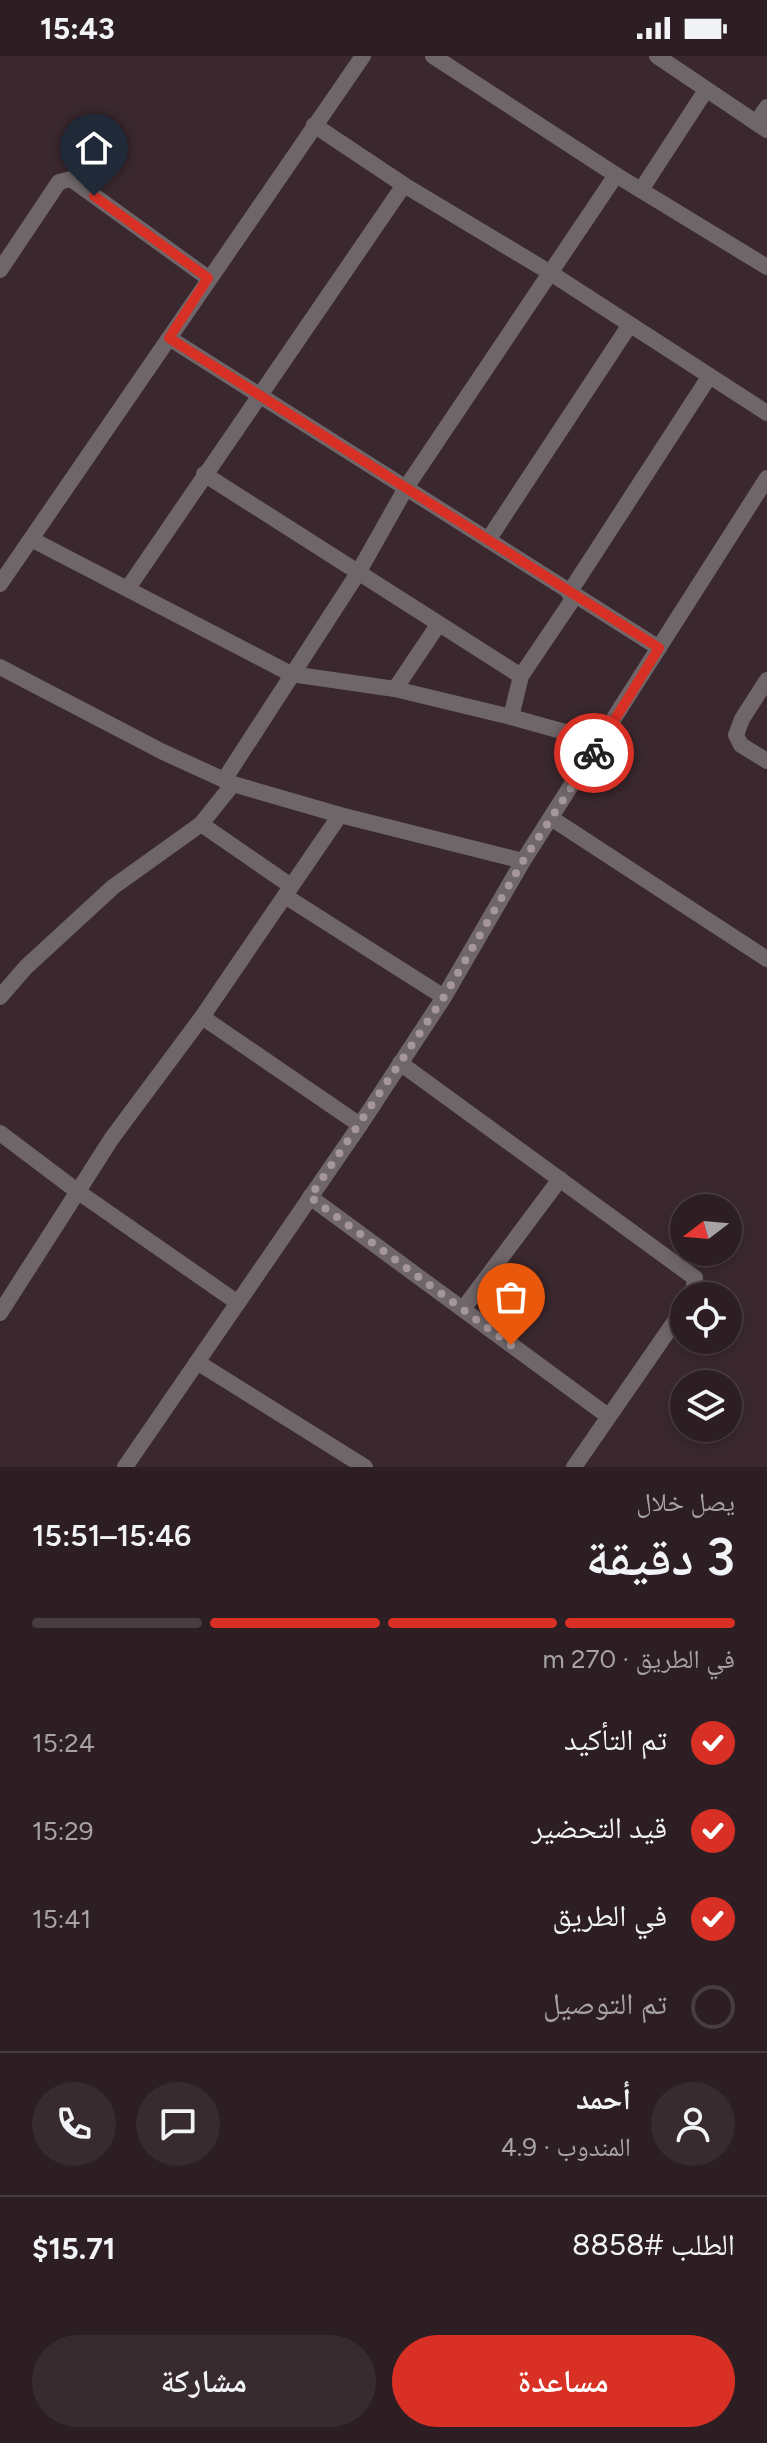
<!DOCTYPE html>
<html lang="ar">
<meta charset="utf-8">
<style>
:root{--surface:#2c1e22;--page:#382b2f;--text:#f1f3f6;--muted:#a6a2a5;--line:#483c40;--accent:#d93025}
body{margin:0;font-family:Figtree,"Noto Naskh Arabic",sans-serif;background:var(--page);color:var(--text);direction:rtl;height:100vh;display:flex;flex-direction:column;font-size:30px;white-space:nowrap}
*{box-sizing:border-box;margin:0}
p{font-size:26px;color:var(--muted)}
.icon{flex:none;width:44px;height:44px;fill:none;stroke:currentColor;stroke-width:2;stroke-linecap:round;stroke-linejoin:round}
.map{position:relative;height:1411px;overflow:hidden;direction:ltr}
.panel{display:flex;flex-direction:column;background:var(--surface);flex:1}
.panel>*{flex:none}
.needle{width:52px;rotate:254deg}
.buttons{position:absolute;left:670px;top:1138px;display:grid;gap:16px}
.buttons a{display:grid;place-items:center;width:72px;height:72px;border-radius:50%;background:var(--surface);box-shadow:0 4px 12px #0003,0 0 0 2px var(--line);font-size:40px}
.pin{position:absolute;display:grid;place-items:center;width:68px;height:68px;color:#fff;margin:-82px -34px;border-radius:50% 50% 50% 0;rotate:-45deg;box-shadow:0 0 8px #0007}
.pin .icon{rotate:45deg}
.courier{position:absolute;display:grid;place-items:center;width:80px;height:80px;margin:-40px;border:6px solid #d93025;border-radius:50%;background:#fff;color:#222;box-shadow:0 2px 10px #0007}
.overview em{font-style:normal;font-weight:600}
.overview div{display:flex;flex-direction:column-reverse}
.overview{display:flex;align-items:center;justify-content:space-between;height:136px;padding:0 32px}
h1{font-size:52px;font-weight:600;line-height:60px}
.bar{display:grid;grid-template-columns:repeat(4,1fr);gap:12px 8px;align-content:center;height:96px;padding:0 32px}
.bar i{height:10px;border-radius:6px;background:var(--line)}
.bar .current{background:var(--accent)}
.bar p{grid-column:span 4}
.line{display:flex;align-items:center;gap:20px;padding:0 32px;border-top:2px solid var(--line)}
.line div{flex:1}
.round{display:grid;place-items:center;flex:none;width:84px;height:84px;border-radius:42px;background:var(--page)}
ol{padding:0 32px;list-style:none}
li{display:flex;align-items:center;gap:24px;height:88px}
li p{margin-inline-start:auto}
li .icon{padding:8px;border-radius:50%;background:var(--accent);color:#fff;stroke-width:4}
li:last-child{color:var(--muted)}
li i{width:44px;height:44px;border:4px solid var(--line);border-radius:50%}
.primary-button{display:flex;gap:16px;margin-top:auto;padding:16px 32px}
.primary-button a{flex:1;height:92px;border-radius:48px;background:var(--accent);color:#fff;font-size:32px;font-weight:600;line-height:92px;text-align:center}
.primary-button a+a{background:var(--page);color:var(--text)}
.status{display:flex;justify-content:space-between;align-items:center;height:56px;padding:0 40px;background:var(--surface);direction:ltr}
.status svg{height:22px;fill:currentColor}
.map>svg:first-child{display:block}
.lines{fill:none;stroke-linecap:round;stroke-linejoin:round}
.minor{stroke:#6f6669;stroke-width:16}
.done{stroke:#a4969b;stroke-width:8;stroke-dasharray:0 14.4}
.route{stroke:#d93025;stroke-width:10}
</style>
<div class="status"><b>15:43</b><svg viewBox="0 0 49 12"><path d="M0 12V9h3v3zM5 12V6h3v6zM10 12V3h3v9zM15 12V0h3v12zM26 1h20v11H26zM47 4h2v5h-2z"/></svg></div>
<div class="map">
<svg width="767" height="1411" viewBox="0 0 767 1411">
<rect width="100%" height="100%" fill="#3a282e"/>
<g class="lines">
<g class="minor">
<path d="M433 0 616 119 767 211"/>
<path d="M657 0 767 74"/>
<path d="M756 67 767 51"/>
<path d="M314 69 404 129 549 216 767 357"/>
<path d="M641 134 706 34"/>
<path d="M0 214 59 126 71 123 208 222"/>
<path d="M169 282 659 592"/>
<path d="M204 418 521 620 575 540"/>
<path d="M31 483 291 618 395 633 511 661 601 686"/>
<path d="M488 484 629 270"/>
<path d="M0 528 363 0"/>
<path d="M128 532 404 129"/>
<path d="M569 537 709 321"/>
<path d="M0 611 163 696 233 728 340 759 523 805"/>
<path d="M767 624 742 663 736 679 741 689 767 705"/>
<path d="M395 633 438 569"/>
<path d="M511 661 521 620"/>
<path d="M224 724 358 517 407 430 616 119"/>
<path d="M551 762 767 903"/>
<path d="M201 768 291 830"/>
<path d="M285 840 444 941"/>
<path d="M0 941 26 911 113 831 201 768 233 728"/>
<path d="M202 961 360 1069"/>
<path d="M400 1007 695 1222 693 1240"/>
<path d="M0 1077 77 1135 238 1247"/>
<path d="M310 1141 608 1360"/>
<path d="M463 1253 560 1123"/>
<path d="M0 1257 112 1082 202 961 340 759"/>
<path d="M197 1306 365 1411"/>
<path d="M125 1411 360 1069 444 941 523 805 767 422"/>
<path d="M574 1411 684 1252"/>
</g>
</g>
<g class="lines">
<path class="done" d="M511 1289 310 1141 444 941 523 805 594 697"/>
<path class="route" d="M94 140 208 222 169 282 659 592 594 697"/>
</g>
</svg>
<div class="buttons">
<a><svg class="needle" viewBox="-14 -14 28 28"><path d="M0-13l5 13h-10z" fill="#e53935"/><path d="M0 13l5-13h-10z" fill="#a6a2a5"/></svg></a>
<a><svg class="icon" aria-label="locate" viewBox="0 0 24 24"><circle cx="12" cy="12" r="6"/><path d="M12 2v4M12 18v4M2 12h4M18 12h4"/></svg></a>
<a><svg class="icon" aria-label="layers" viewBox="0 0 24 24"><path d="M12 4l9 5-9 5-9-5zM3 14l9 5 9-5"/></svg></a>
</div>
<div class="pin" style="left:511px;top:1289px;background:#ea580c"><svg class="icon" aria-label="bag" viewBox="0 0 24 24"><path d="M5 8h14l-1 12H6zM9 8a3 3 0 0 1 6 0"/></svg></div>
<div class="pin" style="left:94px;top:140px;background:#1f2937"><svg class="icon" aria-label="home" viewBox="0 0 24 24"><path d="M3 11l9-7 9 7M6 9v11h12V9"/></svg></div>
<div class="courier" style="left:594px;top:697px"><svg class="icon" aria-label="bike" viewBox="0 0 24 24"><circle cx="6" cy="16" r="4"/><circle cx="18" cy="16" r="4"/><path d="M6 16l4-8h5l3 8M10 8l3 8H6M13 5h3"/></svg></div>
</div>
<section class="panel">
<div class="overview"><div><h1>3 دقيقة</h1><p>يصل خلال</p></div><em>15:46–15:51</em></div>
<div class="bar"><i class="current"></i><i class="current"></i><i class="current"></i><i></i><p>في الطريق · 270 m</p></div>
<ol>
<li><svg class="icon" aria-label="check" viewBox="0 0 24 24"><path d="M5 12l5 5 9-10"/></svg>تم التأكيد<p>15:24</p></li>
<li><svg class="icon" aria-label="check" viewBox="0 0 24 24"><path d="M5 12l5 5 9-10"/></svg>قيد التحضير<p>15:29</p></li>
<li><svg class="icon" aria-label="check" viewBox="0 0 24 24"><path d="M5 12l5 5 9-10"/></svg>في الطريق<p>15:41</p></li>
<li><i></i>تم التوصيل</li>
</ol>
<div class="line" style="height:144px"><a class="round"><svg class="icon" aria-label="person" viewBox="0 0 24 24"><circle cx="12" cy="8" r="4"/><path d="M4 21q1-7 8-7t8 7"/></svg></a><div><b>أحمد</b><p>المندوب · 4.9</p></div><a class="round"><svg class="icon" aria-label="chat" viewBox="0 0 24 24"><path d="M4 5h16v11H9l-5 4z"/></svg></a><a class="round"><svg class="icon" aria-label="phone" viewBox="0 0 24 24"><path d="M5 4h4l2 5-3 2q2 4 5 5l2-3 5 2v4C11 20 4 13 5 4z"/></svg></a></div>
<div class="line" style="height:104px"><div>الطلب #8858</div><b>$15.71</b></div>
<div class="primary-button"><a>مساعدة</a><a>مشاركة</a></div>
</section>
